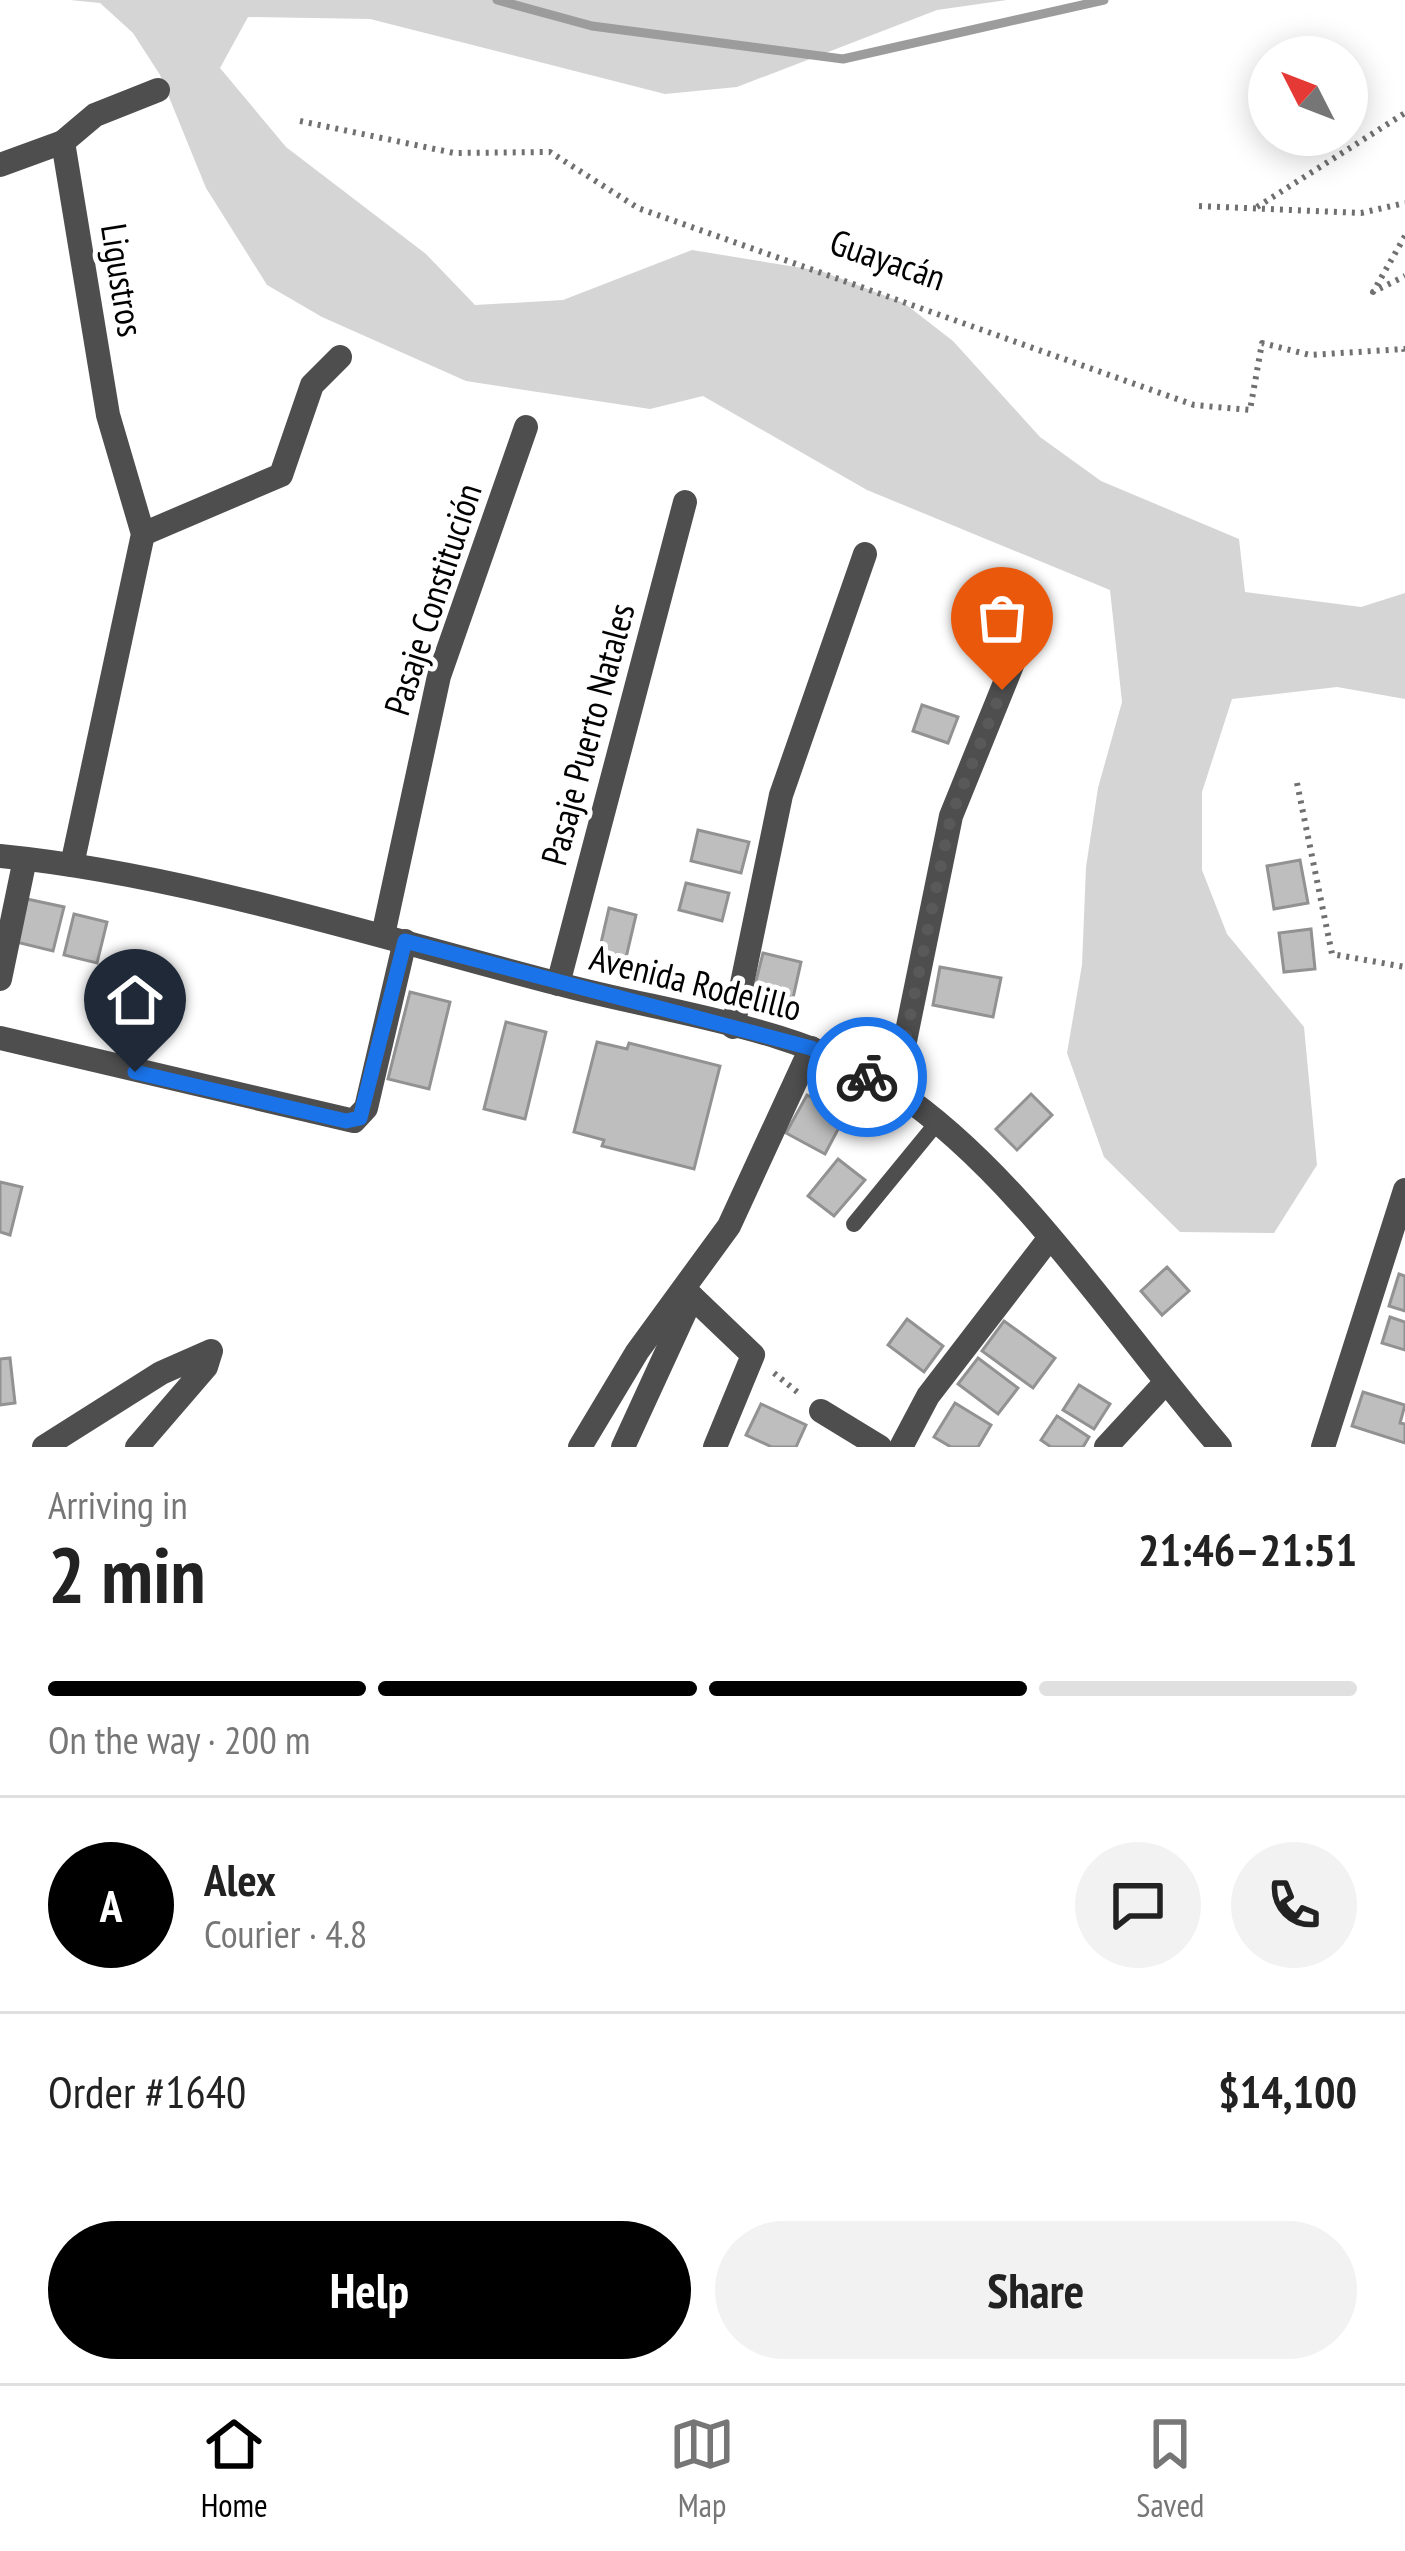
<!DOCTYPE html>
<meta charset="utf-8">
<style>
:root{--surface:#fff;--page:#f2f2f2;--text:#222;--muted:#767676;--line:#e0e0e0;--accent:#000}
body{margin:0;font-family:"PT Sans Narrow",sans-serif;background:var(--page);color:var(--text);height:100vh;display:flex;flex-direction:column;font-size:45px;white-space:nowrap}
*{box-sizing:border-box;margin:0}
p{font-size:39px;color:var(--muted)}
.icon{flex:none;width:66px;height:66px;fill:none;stroke:currentColor;stroke-width:2;stroke-linecap:round;stroke-linejoin:round}
.map{position:relative;height:1447px;overflow:hidden}
.side{display:flex;flex-direction:column;background:var(--surface);flex:1}
.side>*{flex:none}
.needle{width:78px;rotate:312deg}
.controls{position:absolute;left:1248px;top:36px;display:grid;gap:24px}
.controls a{display:grid;place-items:center;width:120px;height:120px;border-radius:50%;background:var(--surface);box-shadow:0 6px 30px #0003;font-size:60px}
.pin{position:absolute;display:grid;place-items:center;width:102px;height:102px;color:#fff;margin:-123px -51px;border-radius:50% 50% 50% 0;rotate:-45deg;box-shadow:0 0 12px #0007}
.pin .icon{rotate:45deg}
.courier{position:absolute;display:grid;place-items:center;width:120px;height:120px;margin:-60px;border:9px solid #1a73e8;border-radius:50%;background:#fff;color:#222;box-shadow:0 3px 15px #0007}
.head em{font-style:normal;font-weight:800}
.head div{display:flex;flex-direction:column-reverse}
.head{display:flex;align-items:center;justify-content:space-between;height:204px;padding:0 48px}
h1{font-size:78px;font-weight:800;line-height:90px}
.bar{display:grid;grid-template-columns:repeat(4,1fr);gap:18px 12px;align-content:center;height:144px;padding:0 48px}
.bar i{height:15px;border-radius:9px;background:var(--line)}
.bar .active{background:var(--accent)}
.bar p{grid-column:span 4}
.line{display:flex;align-items:center;gap:30px;padding:0 48px;border-top:3px solid var(--line)}
.line div{flex:1}
.round{display:grid;place-items:center;flex:none;width:126px;height:126px;border-radius:63px;background:var(--page)}
.button{display:flex;gap:24px;margin-top:auto;padding:24px 48px}
.button a{flex:1;height:138px;border-radius:72px;background:var(--accent);color:#fff;font-size:48px;font-weight:800;line-height:138px;text-align:center}
.button a+a{background:var(--page);color:var(--text)}
.menu{display:flex;justify-content:space-around;align-items:center;height:168px;border-top:3px solid var(--line);background:var(--surface);font-size:33px;color:var(--muted)}
.menu a{display:grid;justify-items:center;gap:6px}
.menu .active{color:var(--accent)}
.map>svg:first-child{display:block}
.green{fill:#d5d5d5}
.lines{fill:none;stroke-linecap:round;stroke-linejoin:round}
.stream{stroke:#9c9c9c;stroke-width:9}
.building{fill:#bebebe;stroke:#929292;stroke-width:3}
.path{stroke:#707070;stroke-width:6;stroke-dasharray:3 6;stroke-linecap:butt}
.service{stroke:#4e4e4e;stroke-width:16}
.pedestrian{stroke:#4e4e4e;stroke-width:24}
.minor{stroke:#4e4e4e;stroke-width:24}
.tertiary{stroke:#4e4e4e;stroke-width:24}
.done{stroke:#595959;stroke-width:12;stroke-dasharray:0 21.6}
.route{stroke:#1a73e8;stroke-width:15}
.labels{text-anchor:middle;dominant-baseline:central;stroke-width:10;stroke-linejoin:round;paint-order:stroke}
.street-label{font-size:36px;fill:#000;stroke:#fff}
</style>
<div class="map">
<svg width="1405" height="1447" viewBox="0 0 1405 1447">
<rect width="100%" height="100%" fill="#fff"/>
<path class="green" d="M70 0H1007L937 10 737 87 665 94 370 19 248 17 220 68 286 147 426 254 475 305 563 300 692 250 821 271 904 303 953 341 1040 437 1101 481 1239 539 1245 592 1361 607 1405 593V699L1337 687 1232 699 1202 792V870L1227 934 1304 1027 1317 1165 1274 1233 1180 1232 1104 1157 1067 1053 1082 965 1086 867 1098 788 1122 702 1110 590 867 490 703 396 650 409 466 381 322 317 267 285 206 188 160 75 133 33 100 3Z"/>
<g class="lines">
<path class="stream" d="M497 0 592 26 843 59 1104 0"/>
</g>
<g class="building">
<path d="M922 705 958 717 948 743 913 731Z"/>
<path d="M698 830 749 842 741 873 691 861Z"/>
<path d="M1300 860 1308 903 1274 909 1267 866Z"/>
<path d="M686 883 729 893 722 921 679 910Z"/>
<path d="M27 899 64 907 53 951 16 942Z"/>
<path d="M609 908 636 915 625 962 598 956Z"/>
<path d="M74 914 107 922 97 963 64 955Z"/>
<path d="M1311 929 1315 969 1284 972 1279 933Z"/>
<path d="M763 953 801 962 793 998 754 989Z"/>
<path d="M940 967 1001 978 993 1017 933 1005Z"/>
<path d="M410 992 450 1002 429 1089 388 1079Z"/>
<path d="M506 1022 546 1032 525 1119 484 1109Z"/>
<path d="M597 1042 627 1049 629 1043 720 1066 694 1169 602 1146 604 1140 574 1132Z"/>
<path d="M1031 1094 1052 1115 1017 1150 996 1129Z"/>
<path d="M807 1095 845 1116 825 1154 786 1133Z"/>
<path d="M838 1159 865 1180 834 1216 808 1196Z"/>
<path d="M0 1182 22 1187 10 1235 0 1232Z"/>
<path d="M1167 1267 1189 1291 1162 1315 1141 1291Z"/>
<path d="M1399 1274 1405 1276V1311L1389 1306Z"/>
<path d="M1390 1317 1405 1322V1350L1382 1343Z"/>
<path d="M907 1319 943 1346 924 1372 888 1345Z"/>
<path d="M1004 1321 1055 1358 1033 1388 982 1351Z"/>
<path d="M10 1358 15 1403 0 1405V1359Z"/>
<path d="M978 1358 1018 1388 998 1414 958 1384Z"/>
<path d="M1079 1385 1110 1404 1094 1429 1063 1410Z"/>
<path d="M1363 1392 1405 1405 1400 1423 1405 1424V1443L1352 1426Z"/>
<path d="M955 1403 991 1425 978 1447H951L934 1437Z"/>
<path d="M761 1404 806 1425 796 1447H772L746 1435Z"/>
<path d="M1057 1416 1089 1437 1083 1447H1051L1041 1440Z"/>
</g>
<g class="lines">
<g class="path">
<path d="M300 121 454 153 550 152 638 208 1194 405 1250 410 1262 343 1310 355 1404 349 1405 354"/>
<path d="M1199 206 1361 213 1405 203"/>
<path d="M1257 207 1405 113"/>
<path d="M1405 236 1373 292 1405 276"/>
<path d="M1297 783 1332 954 1405 967"/>
<path d="M774 1373 801 1395"/>
</g>
<path class="service" d="M854 1224 936 1124"/>
<path class="pedestrian" d="M623 1447 692 1297"/>
<g class="minor">
<path d="M0 165 63 142"/>
<path d="M143 534 281 475 312 385 340 357"/>
<path d="M72 865 143 534 108 415 63 142 95 115 158 90"/>
<path d="M383 935 439 676 526 427"/>
<path d="M0 979 25 859"/>
<path d="M558 984 685 502"/>
<path d="M733 1027 781 795 865 554"/>
<path d="M0 1038 354 1121 366 1108 405 941"/>
<path d="M895 1090 951 816 1019 648"/>
<path d="M685 1290 753 1355 715 1447"/>
<path d="M821 1411 880 1447"/>
<path d="M44 1447 161 1373 211 1351 206 1367 137 1447"/>
<path d="M580 1447 637 1352 729 1226 811 1048"/>
<path d="M901 1447 928 1396 1048 1240"/>
<path d="M1106 1447 1166 1382"/>
<path d="M1323 1447 1405 1190"/>
</g>
<path class="tertiary" d="M0 856C183 874 381 938 559 984 670 1014 799 1026 896 1091 1020 1174 1122 1334 1220 1447"/>
</g>
<g class="lines">
<path class="done" d="M867 1077 895 1090 951 816 1002 690"/>
<path class="route" d="M135 1072 346 1121 360 1118 405 941 811 1048 867 1077"/>
</g>
<g class="labels">
<g class="street-label">
<text transform="translate(888 259) rotate(19)">Guayacán</text>
<text transform="translate(123 280) rotate(81)">Ligustros</text>
<text transform="translate(432 599) rotate(-72)">Pasaje Constitución</text>
<text transform="translate(587 734) rotate(-75)">Pasaje Puerto Natales</text>
<text transform="translate(696 982) rotate(14)">Avenida Rodelillo</text>
</g>
</g>
</svg>
<div class="controls">
<a><svg class="needle" viewBox="-14 -14 28 28"><path d="M0-13l5 13h-10z" fill="#e53935"/><path d="M0 13l5-13h-10z" fill="#767676"/></svg></a>
</div>
<div class="pin" style="left:1002px;top:690px;background:#ea580c"><svg class="icon" aria-label="bag" viewBox="0 0 24 24"><path d="M5 8h14l-1 12H6zM9 8a3 3 0 0 1 6 0"/></svg></div>
<div class="pin" style="left:135px;top:1072px;background:#1f2937"><svg class="icon" aria-label="home" viewBox="0 0 24 24"><path d="M3 11l9-7 9 7M6 9v11h12V9"/></svg></div>
<div class="courier" style="left:867px;top:1077px"><svg class="icon" aria-label="bike" viewBox="0 0 24 24"><circle cx="6" cy="16" r="4"/><circle cx="18" cy="16" r="4"/><path d="M6 16l4-8h5l3 8M10 8l3 8H6M13 5h3"/></svg></div>
</div>
<section class="side">
<div class="head"><div><h1>2 min</h1><p>Arriving in</p></div><em>21:46–21:51</em></div>
<div class="bar"><i class="active"></i><i class="active"></i><i class="active"></i><i></i><p>On the way · 200 m</p></div>
<div class="line" style="height:216px"><b class="round" style="background:var(--accent);color:#fff">A</b><div><b>Alex</b><p>Courier · 4.8</p></div><a class="round"><svg class="icon" aria-label="chat" viewBox="0 0 24 24"><path d="M4 5h16v11H9l-5 4z"/></svg></a><a class="round"><svg class="icon" aria-label="phone" viewBox="0 0 24 24"><path d="M5 4h4l2 5-3 2q2 4 5 5l2-3 5 2v4C11 20 4 13 5 4z"/></svg></a></div>
<div class="line" style="height:156px"><div>Order #1640</div><b>$14,100</b></div>
<div class="button"><a>Help</a><a>Share</a></div>
</section>
<nav class="menu">
<a class="active"><svg class="icon" aria-label="home" viewBox="0 0 24 24"><path d="M3 11l9-7 9 7M6 9v11h12V9"/></svg>Home</a>
<a><svg class="icon" aria-label="map" viewBox="0 0 24 24"><path d="M3 6l6-2 6 2 6-2v14l-6 2-6-2-6 2zM9 4v14M15 6v14"/></svg>Map</a>
<a><svg class="icon" aria-label="saved" viewBox="0 0 24 24"><path d="M7 4h10v16l-5-4-5 4z"/></svg>Saved</a>
</nav>
